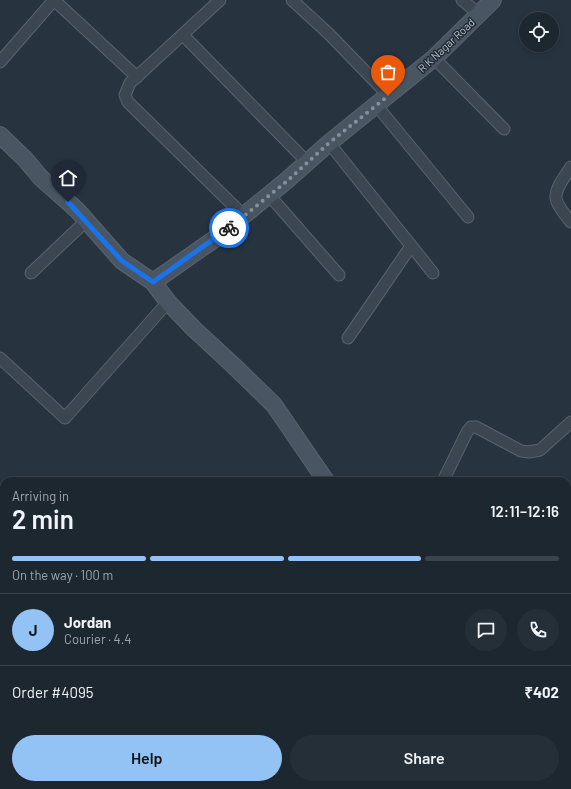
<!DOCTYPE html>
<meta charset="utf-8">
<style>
:root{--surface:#1d2730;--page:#252f38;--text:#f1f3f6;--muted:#a0a5ab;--line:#3b444c;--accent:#93c2f4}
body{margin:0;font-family:Barlow,sans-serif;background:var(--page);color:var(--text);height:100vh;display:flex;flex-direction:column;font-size:15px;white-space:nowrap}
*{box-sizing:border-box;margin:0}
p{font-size:13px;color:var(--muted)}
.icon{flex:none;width:22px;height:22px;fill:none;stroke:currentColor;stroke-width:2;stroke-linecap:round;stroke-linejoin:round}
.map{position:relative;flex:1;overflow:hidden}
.panel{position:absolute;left:0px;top:477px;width:571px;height:312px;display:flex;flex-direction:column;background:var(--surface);border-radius:12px 12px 0 0;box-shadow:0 2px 6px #0003,0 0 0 1px var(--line)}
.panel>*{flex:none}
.fabs{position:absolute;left:519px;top:12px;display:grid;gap:8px}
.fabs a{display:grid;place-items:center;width:40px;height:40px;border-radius:50%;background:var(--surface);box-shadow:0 2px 6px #0003,0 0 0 1px var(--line);font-size:20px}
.pin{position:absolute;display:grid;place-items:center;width:34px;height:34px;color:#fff;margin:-41px -17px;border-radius:50% 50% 50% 0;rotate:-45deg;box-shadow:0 0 4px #0007}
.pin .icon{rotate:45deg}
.courier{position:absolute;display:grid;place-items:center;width:40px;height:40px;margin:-20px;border:3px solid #1a73e8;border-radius:50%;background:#fff;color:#222;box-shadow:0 1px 5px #0007}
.overview em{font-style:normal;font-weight:600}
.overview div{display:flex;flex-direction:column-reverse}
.overview{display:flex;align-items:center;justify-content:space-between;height:68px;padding:0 12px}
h1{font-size:26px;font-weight:600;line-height:30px}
.bar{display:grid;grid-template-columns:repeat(4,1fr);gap:6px 4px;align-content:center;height:48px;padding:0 12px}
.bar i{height:5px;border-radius:3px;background:var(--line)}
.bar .current{background:var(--accent)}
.bar p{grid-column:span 4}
.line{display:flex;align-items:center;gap:10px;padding:0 12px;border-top:1px solid var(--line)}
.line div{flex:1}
.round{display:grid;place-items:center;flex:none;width:42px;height:42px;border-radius:21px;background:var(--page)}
.button{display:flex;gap:8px;margin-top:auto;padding:8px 12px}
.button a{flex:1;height:46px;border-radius:24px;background:var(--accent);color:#111;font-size:16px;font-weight:600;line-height:46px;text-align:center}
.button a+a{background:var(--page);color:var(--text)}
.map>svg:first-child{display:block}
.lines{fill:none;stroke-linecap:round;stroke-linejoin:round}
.street-casing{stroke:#59646d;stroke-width:13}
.secondary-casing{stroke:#59646d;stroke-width:18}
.street{stroke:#3b4650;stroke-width:11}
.secondary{stroke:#495562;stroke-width:16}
.done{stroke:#85909a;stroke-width:4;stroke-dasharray:0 7.2}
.route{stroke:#1a73e8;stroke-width:5}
.labels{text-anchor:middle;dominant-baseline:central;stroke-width:3;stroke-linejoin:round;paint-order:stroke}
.street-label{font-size:11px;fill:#b8c1ca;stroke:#202b35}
</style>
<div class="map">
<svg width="571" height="789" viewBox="0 0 571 789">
<rect width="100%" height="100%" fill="#273440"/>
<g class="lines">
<defs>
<g id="street">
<path d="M54 0 137 77"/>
<path d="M220 0 130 83 125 95 128 102 244 216"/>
<path d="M292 0 329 34 389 96"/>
<path d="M462 0 479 14"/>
<path d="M183 35 308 163"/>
<path d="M434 58 504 129"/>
<path d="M0 62 54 0"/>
<path d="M377 106 468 217"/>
<path d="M329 143 433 273"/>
<path d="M571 167C566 175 555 188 556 198 557 206 566 216 571 222"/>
<path d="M269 195 339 275"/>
<path d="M31 273 86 221"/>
<path d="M348 338 411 246"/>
<path d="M0 358 65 418 168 302"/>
<path d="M443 481 467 432 471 427H476L521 451 529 452 540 450 571 422"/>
<path d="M567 505 571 503"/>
<path d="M567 536 571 541"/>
<path d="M567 584 571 579"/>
<path d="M0 646 4 651"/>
<path d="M0 704 4 700"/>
<path d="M567 770 571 775"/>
<path d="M40 789 42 785"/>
<path d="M376 789 379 785"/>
<path d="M461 789 464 785"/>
</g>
<g id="secondary">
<path d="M0 135 25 159 41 178 77 210 122 261 153 282 168 302 194 329 234 366 274 405 326 481"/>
<path d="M153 282 216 238 286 181 329 143 434 58 493 0"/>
<path d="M567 742 571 739"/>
<path d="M275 789 278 785"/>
</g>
</defs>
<use href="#street" class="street-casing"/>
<use href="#secondary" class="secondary-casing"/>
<use href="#street" class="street"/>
<use href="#secondary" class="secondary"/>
</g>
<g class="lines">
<path class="done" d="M229 228 286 182 329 143 388 96"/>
<path class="route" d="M68 202 122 261 153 282 229 228"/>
</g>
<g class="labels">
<g class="street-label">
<text transform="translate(446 45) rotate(-43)">R K Nagar Road</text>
</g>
</g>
</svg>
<div class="fabs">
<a><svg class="icon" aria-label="locate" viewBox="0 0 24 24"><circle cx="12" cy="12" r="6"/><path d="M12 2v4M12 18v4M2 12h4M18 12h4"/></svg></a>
</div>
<div class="pin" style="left:388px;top:96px;background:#ea580c"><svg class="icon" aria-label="bag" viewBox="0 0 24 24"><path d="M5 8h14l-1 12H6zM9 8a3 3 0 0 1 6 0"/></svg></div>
<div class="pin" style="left:68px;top:202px;background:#1f2937"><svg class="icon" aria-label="home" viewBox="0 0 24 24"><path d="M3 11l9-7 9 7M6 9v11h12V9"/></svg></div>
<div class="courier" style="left:229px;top:228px"><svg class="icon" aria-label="bike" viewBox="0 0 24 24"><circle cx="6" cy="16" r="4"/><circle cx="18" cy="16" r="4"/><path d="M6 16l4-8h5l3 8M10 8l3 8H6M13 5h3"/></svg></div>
<section class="panel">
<div class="overview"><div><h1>2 min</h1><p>Arriving in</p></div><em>12:11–12:16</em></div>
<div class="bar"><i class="current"></i><i class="current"></i><i class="current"></i><i></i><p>On the way · 100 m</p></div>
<div class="line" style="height:72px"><b class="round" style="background:var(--accent);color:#111">J</b><div><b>Jordan</b><p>Courier · 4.4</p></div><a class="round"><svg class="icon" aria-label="chat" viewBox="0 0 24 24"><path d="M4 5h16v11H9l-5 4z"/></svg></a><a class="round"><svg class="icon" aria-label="phone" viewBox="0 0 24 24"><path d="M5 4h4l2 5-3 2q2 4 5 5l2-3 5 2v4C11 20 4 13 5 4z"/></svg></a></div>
<div class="line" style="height:52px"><div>Order #4095</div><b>₹402</b></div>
<div class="button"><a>Help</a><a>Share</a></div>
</section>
</div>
